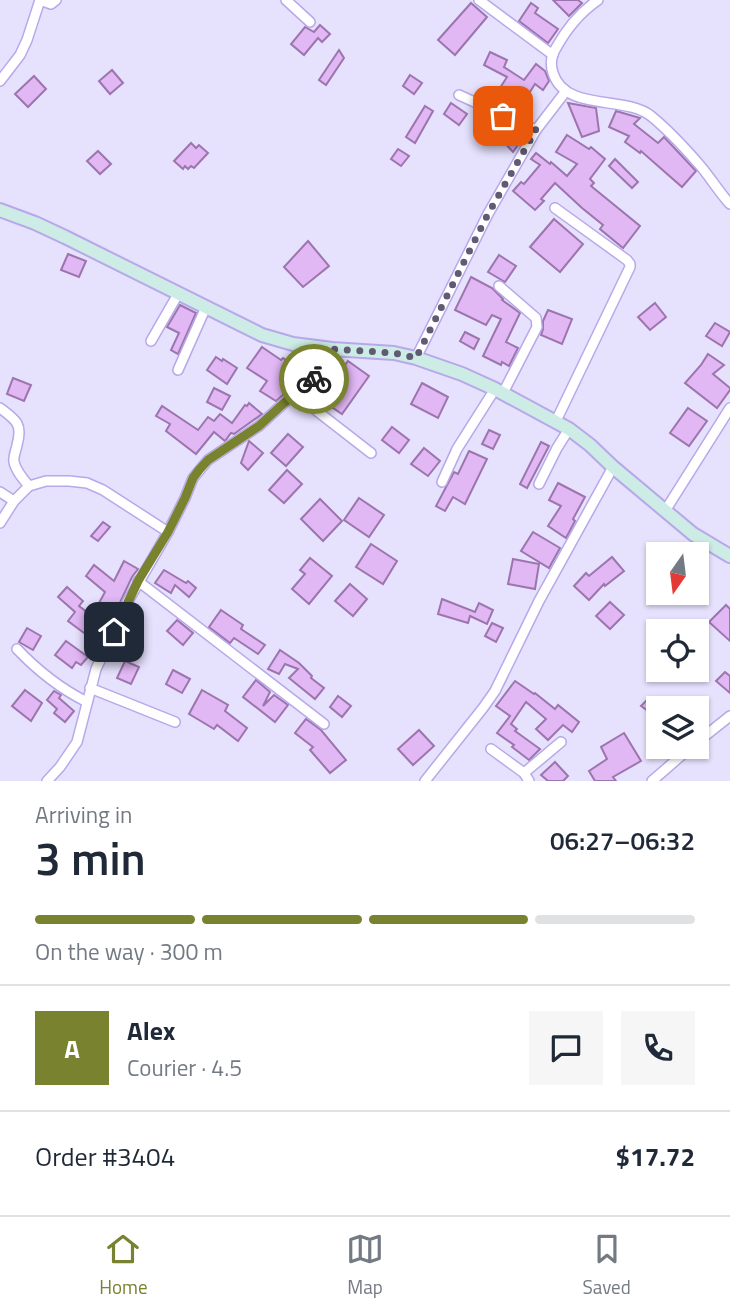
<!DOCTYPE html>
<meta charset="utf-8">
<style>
:root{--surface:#fff;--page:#f6f6f7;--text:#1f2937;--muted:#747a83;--line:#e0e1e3;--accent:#79822e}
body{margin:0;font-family:"Titillium Web",sans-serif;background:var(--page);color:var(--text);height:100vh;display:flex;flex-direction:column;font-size:26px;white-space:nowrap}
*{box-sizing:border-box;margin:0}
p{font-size:23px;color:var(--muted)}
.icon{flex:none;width:38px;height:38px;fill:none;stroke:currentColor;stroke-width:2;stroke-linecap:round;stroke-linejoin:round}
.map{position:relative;height:781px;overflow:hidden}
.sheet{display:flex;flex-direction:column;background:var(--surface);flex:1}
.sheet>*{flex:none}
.needle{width:46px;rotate:194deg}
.tools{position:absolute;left:646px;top:542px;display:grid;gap:14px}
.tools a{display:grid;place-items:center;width:63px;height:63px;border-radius:0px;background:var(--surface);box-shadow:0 2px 5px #0004;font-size:35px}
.pin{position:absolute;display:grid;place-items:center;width:60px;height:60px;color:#fff;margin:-30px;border-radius:14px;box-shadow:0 4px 10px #0006}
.courier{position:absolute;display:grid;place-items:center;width:70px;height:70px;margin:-35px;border:5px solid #79822e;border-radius:50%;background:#fff;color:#222;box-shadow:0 2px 9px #0007}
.headline em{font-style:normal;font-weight:600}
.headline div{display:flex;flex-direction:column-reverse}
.headline{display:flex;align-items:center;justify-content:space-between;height:119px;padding:0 35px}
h1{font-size:46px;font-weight:600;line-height:52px}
.bar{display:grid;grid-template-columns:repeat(4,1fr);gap:10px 7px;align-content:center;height:84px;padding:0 35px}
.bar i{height:9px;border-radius:5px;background:var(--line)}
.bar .active{background:var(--accent)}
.bar p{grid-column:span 4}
.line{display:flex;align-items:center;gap:18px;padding:0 35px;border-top:2px solid var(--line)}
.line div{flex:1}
.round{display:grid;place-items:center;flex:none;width:74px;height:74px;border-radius:0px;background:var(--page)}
.tabs{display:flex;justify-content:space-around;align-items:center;height:98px;border-top:2px solid var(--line);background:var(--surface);font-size:19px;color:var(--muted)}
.tabs a{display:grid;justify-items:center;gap:4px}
.tabs .active{color:var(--accent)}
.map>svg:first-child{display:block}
.building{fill:#e1b7f4;stroke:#9d75ae;stroke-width:2}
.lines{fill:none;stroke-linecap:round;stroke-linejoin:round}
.street-casing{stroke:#b8a8ea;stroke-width:12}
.secondary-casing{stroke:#b8a8ea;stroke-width:16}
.street{stroke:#fff;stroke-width:9}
.secondary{stroke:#ccece5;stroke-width:12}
.done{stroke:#605a73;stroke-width:7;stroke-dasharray:0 12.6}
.route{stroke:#79822e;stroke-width:9}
</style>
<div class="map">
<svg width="730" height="781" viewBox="0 0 730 781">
<rect width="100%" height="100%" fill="#e6e1fd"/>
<g class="building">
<path d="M553 0H578L582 3 569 16Z"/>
<path d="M471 3 487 17 455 55 438 40Z"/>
<path d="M531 3 538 8 535 13 558 29 548 43 519 21Z"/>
<path d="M320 25 330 34 322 42 318 38 304 55 291 44 305 27 314 32Z"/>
<path d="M339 50 344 58 326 85 319 80Z"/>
<path d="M490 52 507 60 504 67 524 80 536 64 545 71 549 81 543 90 535 84 523 103 518 100 512 108 506 105 512 96 500 88 507 77 484 65Z"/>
<path d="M112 70 123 83 110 94 99 81Z"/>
<path d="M410 75 422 83 414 94 403 86Z"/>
<path d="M34 76 46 89 28 107 15 94Z"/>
<path d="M451 103 467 114 459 125 444 114Z"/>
<path d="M568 103 596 108 599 131 582 137Z"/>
<path d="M425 106 433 111 415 143 406 137Z"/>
<path d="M616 111 640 118 634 124 658 143 664 137 696 171 682 187 641 151 640 153 625 142 629 136 609 127Z"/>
<path d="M494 128 518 145 513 152 493 130Z"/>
<path d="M567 135 589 149 591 147 605 159 590 179 594 183 591 186 640 226 623 248 600 229 603 225 582 208 555 183 541 199 544 201 535 210 513 191 521 182 524 184 540 165 531 159 536 153 550 164 551 162 567 176 577 164 556 152Z"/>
<path d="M191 143 196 148 199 145 208 153 194 168 191 166 188 169 185 166 183 169 174 161Z"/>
<path d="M398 149 409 156 401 166 391 159Z"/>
<path d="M98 151 111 164 100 174 87 161Z"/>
<path d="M615 159 638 182 632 188 609 166Z"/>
<path d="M554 219 583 244 560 272 530 247Z"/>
<path d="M308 241 329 266 303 287 284 267Z"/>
<path d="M68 254 86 261 79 277 61 270Z"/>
<path d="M499 255 516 266 505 282 488 272Z"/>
<path d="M471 277 492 288 503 299 502 300 520 313 506 342 518 348 509 366 502 362 501 365 483 356 501 319 492 315 486 325 455 310Z"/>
<path d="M655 303 666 317 650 330 638 317Z"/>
<path d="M180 305 196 313 178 354 171 350 179 333 167 327Z"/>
<path d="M548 310 572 319 562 344 541 335 543 329V321Z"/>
<path d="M715 323 730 332 722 346 706 336Z"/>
<path d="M465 332 479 339 474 349 460 341Z"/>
<path d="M262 347 281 360 283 358 301 370 284 394 276 401 260 391 267 381 247 368Z"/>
<path d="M708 354 724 365 713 374 730 388V390L717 408 685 383 701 365Z"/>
<path d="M216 357 222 361 223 359 237 368 227 384 207 370Z"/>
<path d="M348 361 369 376 342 414 320 399Z"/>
<path d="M13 378 31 385 24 401 7 394Z"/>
<path d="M422 383 448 397 438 418 411 404Z"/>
<path d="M214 388 230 396 222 410 207 402Z"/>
<path d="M249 403 262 414 234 434 231 433 225 441 214 432 196 454 166 431 170 424 156 416 162 406 198 430 208 417 214 421 220 414 232 423 245 405 247 406Z"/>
<path d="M688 408 707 421 689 446 670 433Z"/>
<path d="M392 427 409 440 399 453 382 440Z"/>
<path d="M489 430 500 435 493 449 482 444Z"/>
<path d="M288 434 303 447 286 466 271 453Z"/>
<path d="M249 441 263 453 248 470 241 463Z"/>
<path d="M541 442 549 446 527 488 520 484Z"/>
<path d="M424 448 440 461 428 476 411 464Z"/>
<path d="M469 451 487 459 465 504 453 497 445 511 436 506 454 472 458 474Z"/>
<path d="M287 470 302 484 284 503 269 490Z"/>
<path d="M558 483 585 497 573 519 575 521 566 538 548 526 561 506 549 500Z"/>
<path d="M359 498 384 515 369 537 344 520Z"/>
<path d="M320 499 342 521 323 541 301 519Z"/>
<path d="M103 522 110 527 98 541 91 536Z"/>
<path d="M533 532 560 548 549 568 521 551Z"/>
<path d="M371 544 397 561 383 584 356 567Z"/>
<path d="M612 557 624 571 605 586 604 584 589 600 574 586 586 573 589 576Z"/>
<path d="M310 558 332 576 309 604 292 589 305 574 300 570Z"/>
<path d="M513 559 539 564 535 589 508 584Z"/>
<path d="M124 561 138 569 132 577 115 613 99 603 105 592 86 576 94 565 114 581Z"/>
<path d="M164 570 186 583 188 581 196 588 189 597 175 585 171 593 155 583Z"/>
<path d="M350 584 367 599 353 616 335 601Z"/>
<path d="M67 587 83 601 79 606 104 625 98 632 94 629 88 636 68 621 75 612 58 597Z"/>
<path d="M442 599 475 612 479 603 493 610 487 624 470 616 468 623 438 614Z"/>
<path d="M610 602 624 615 610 629 596 616Z"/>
<path d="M726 605 730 609V641L709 622Z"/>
<path d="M221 610 243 625 241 629 265 645 258 654 234 638 230 643 209 627Z"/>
<path d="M177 620 193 633 183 645 167 631Z"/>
<path d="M492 623 503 628 496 642 485 636Z"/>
<path d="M27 628 41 636 33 650 19 642Z"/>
<path d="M66 641 88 657 81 665 76 662 72 668 55 655Z"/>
<path d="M280 650 299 663 312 676 311 678 324 688 315 699 289 678 298 669 285 664 279 674 268 669Z"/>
<path d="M125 661 139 667 131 684 117 678Z"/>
<path d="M173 670 190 679 182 693 166 684Z"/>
<path d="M725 672 730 676V693L716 681Z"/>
<path d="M256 680 270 692 263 706 274 695 288 705 275 722 243 697Z"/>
<path d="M515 681 534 694 535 693 555 709 558 705 579 722 572 732 563 725 548 740 536 729 546 719 526 702 511 724 517 729 515 731 540 749 529 760 512 747 514 745 497 733 510 716 496 706Z"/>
<path d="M25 690 42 703 31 721 12 706Z"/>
<path d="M202 690 228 705 225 711 247 728 238 741 217 725 214 729 189 714Z"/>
<path d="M54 691 61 695 59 698 74 711 65 722 54 713 57 709 47 700Z"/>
<path d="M338 696 351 706 342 717 330 707Z"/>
<path d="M646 701 658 710V736L648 727 656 717 641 706Z"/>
<path d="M306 719 321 730 346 760 330 773 310 750 313 747 295 733Z"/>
<path d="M419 730 434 746 413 765 398 749Z"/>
<path d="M624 733 641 761 613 777 616 781H595L589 771 607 759 601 747Z"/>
<path d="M555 762 568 776 563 781H548L541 775Z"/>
</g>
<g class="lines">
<defs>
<g id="street">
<path d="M40 0 51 4 56 0"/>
<path d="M286 0 310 22"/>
<path d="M479 0 553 55"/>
<path d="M598 0C579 13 567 28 556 48 551 56 550 64 553 73 565 112 625 95 651 116 667 129 683 146 697 162 709 175 718 191 730 204"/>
<path d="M0 81 20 55 27 40 40 0"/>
<path d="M459 95 536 130 566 91"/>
<path d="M555 208 627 260 630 264V267L556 421"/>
<path d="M499 286 536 318 537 327 503 393"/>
<path d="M151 341 178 294"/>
<path d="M416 358 488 214 536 130"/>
<path d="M178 370 206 307"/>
<path d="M295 394 371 453"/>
<path d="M0 408C16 420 23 424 17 445 16 451 13 456 14 462 16 471 23 479 29 486"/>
<path d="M442 482 457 449 495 389"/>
<path d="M539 484 557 448 569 429"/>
<path d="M0 492 14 501"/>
<path d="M665 511 730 408"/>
<path d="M0 523 14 501 29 486 46 481H69L87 483 103 490 168 532"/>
<path d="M138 581 324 724"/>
<path d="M17 649C38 671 59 688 87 702"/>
<path d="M90 688 175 722"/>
<path d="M696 743 730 716"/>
<path d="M491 749 524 773 529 781"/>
<path d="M524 773 561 742"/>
<path d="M47 781 60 767 77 742 96 669 128 601 168 532 185 498 193 478 208 460 259 426 284 403 313 380 322 367 332 349"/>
<path d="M425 781 483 708 495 691 539 601 613 467"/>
<path d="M652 781 691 747"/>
</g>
<path id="secondary" d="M0 210 35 223 65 237 262 335 293 344 332 349 394 353 416 358 462 374 495 389 569 429 590 445 613 467 693 534 730 556"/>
</defs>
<use href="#street" class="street-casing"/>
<use href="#secondary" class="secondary-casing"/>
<use href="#street" class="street"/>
<use href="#secondary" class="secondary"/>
</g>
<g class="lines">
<path class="done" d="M314 379 323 367 332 349 394 353 416 358 488 214 536 130 503 116"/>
<path class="route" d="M114 632 138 581 168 532 185 498 193 478 199 470 208 460 259 426 284 403 314 379"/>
</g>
</svg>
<div class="tools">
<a><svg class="needle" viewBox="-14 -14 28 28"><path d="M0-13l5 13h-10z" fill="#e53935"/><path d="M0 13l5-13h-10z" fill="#747a83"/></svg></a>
<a><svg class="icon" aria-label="locate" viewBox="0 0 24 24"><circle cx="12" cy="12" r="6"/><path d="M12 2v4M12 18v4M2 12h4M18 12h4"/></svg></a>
<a><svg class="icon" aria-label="layers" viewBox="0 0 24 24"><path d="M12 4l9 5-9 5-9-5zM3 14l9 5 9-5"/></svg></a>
</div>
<div class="pin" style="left:503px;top:116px;background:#ea580c"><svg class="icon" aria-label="bag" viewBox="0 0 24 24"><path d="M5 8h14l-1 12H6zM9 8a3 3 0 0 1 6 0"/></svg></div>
<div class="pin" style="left:114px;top:632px;background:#1f2937"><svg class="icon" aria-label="home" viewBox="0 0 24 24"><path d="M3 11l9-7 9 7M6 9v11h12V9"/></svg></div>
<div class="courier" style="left:314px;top:379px"><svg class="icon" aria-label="bike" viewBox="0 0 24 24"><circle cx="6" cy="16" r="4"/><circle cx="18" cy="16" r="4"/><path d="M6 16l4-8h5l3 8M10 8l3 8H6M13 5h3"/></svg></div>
</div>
<section class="sheet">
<div class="headline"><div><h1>3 min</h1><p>Arriving in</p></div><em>06:27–06:32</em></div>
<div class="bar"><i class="active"></i><i class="active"></i><i class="active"></i><i></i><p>On the way · 300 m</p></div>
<div class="line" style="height:126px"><b class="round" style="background:var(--accent);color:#fff">A</b><div><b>Alex</b><p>Courier · 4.5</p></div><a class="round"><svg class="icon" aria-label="chat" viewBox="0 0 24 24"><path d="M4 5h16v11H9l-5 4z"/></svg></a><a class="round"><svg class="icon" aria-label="phone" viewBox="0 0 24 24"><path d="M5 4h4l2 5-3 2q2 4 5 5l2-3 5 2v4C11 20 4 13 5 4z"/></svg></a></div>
<div class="line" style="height:91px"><div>Order #3404</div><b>$17.72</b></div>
</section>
<nav class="tabs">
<a class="active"><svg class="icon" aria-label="home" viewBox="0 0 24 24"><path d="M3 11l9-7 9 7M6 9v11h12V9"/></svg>Home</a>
<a><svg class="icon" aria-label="map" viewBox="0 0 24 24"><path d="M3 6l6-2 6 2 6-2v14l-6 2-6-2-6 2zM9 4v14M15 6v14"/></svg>Map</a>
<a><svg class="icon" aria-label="saved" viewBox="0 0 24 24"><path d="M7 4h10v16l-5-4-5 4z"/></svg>Saved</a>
</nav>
